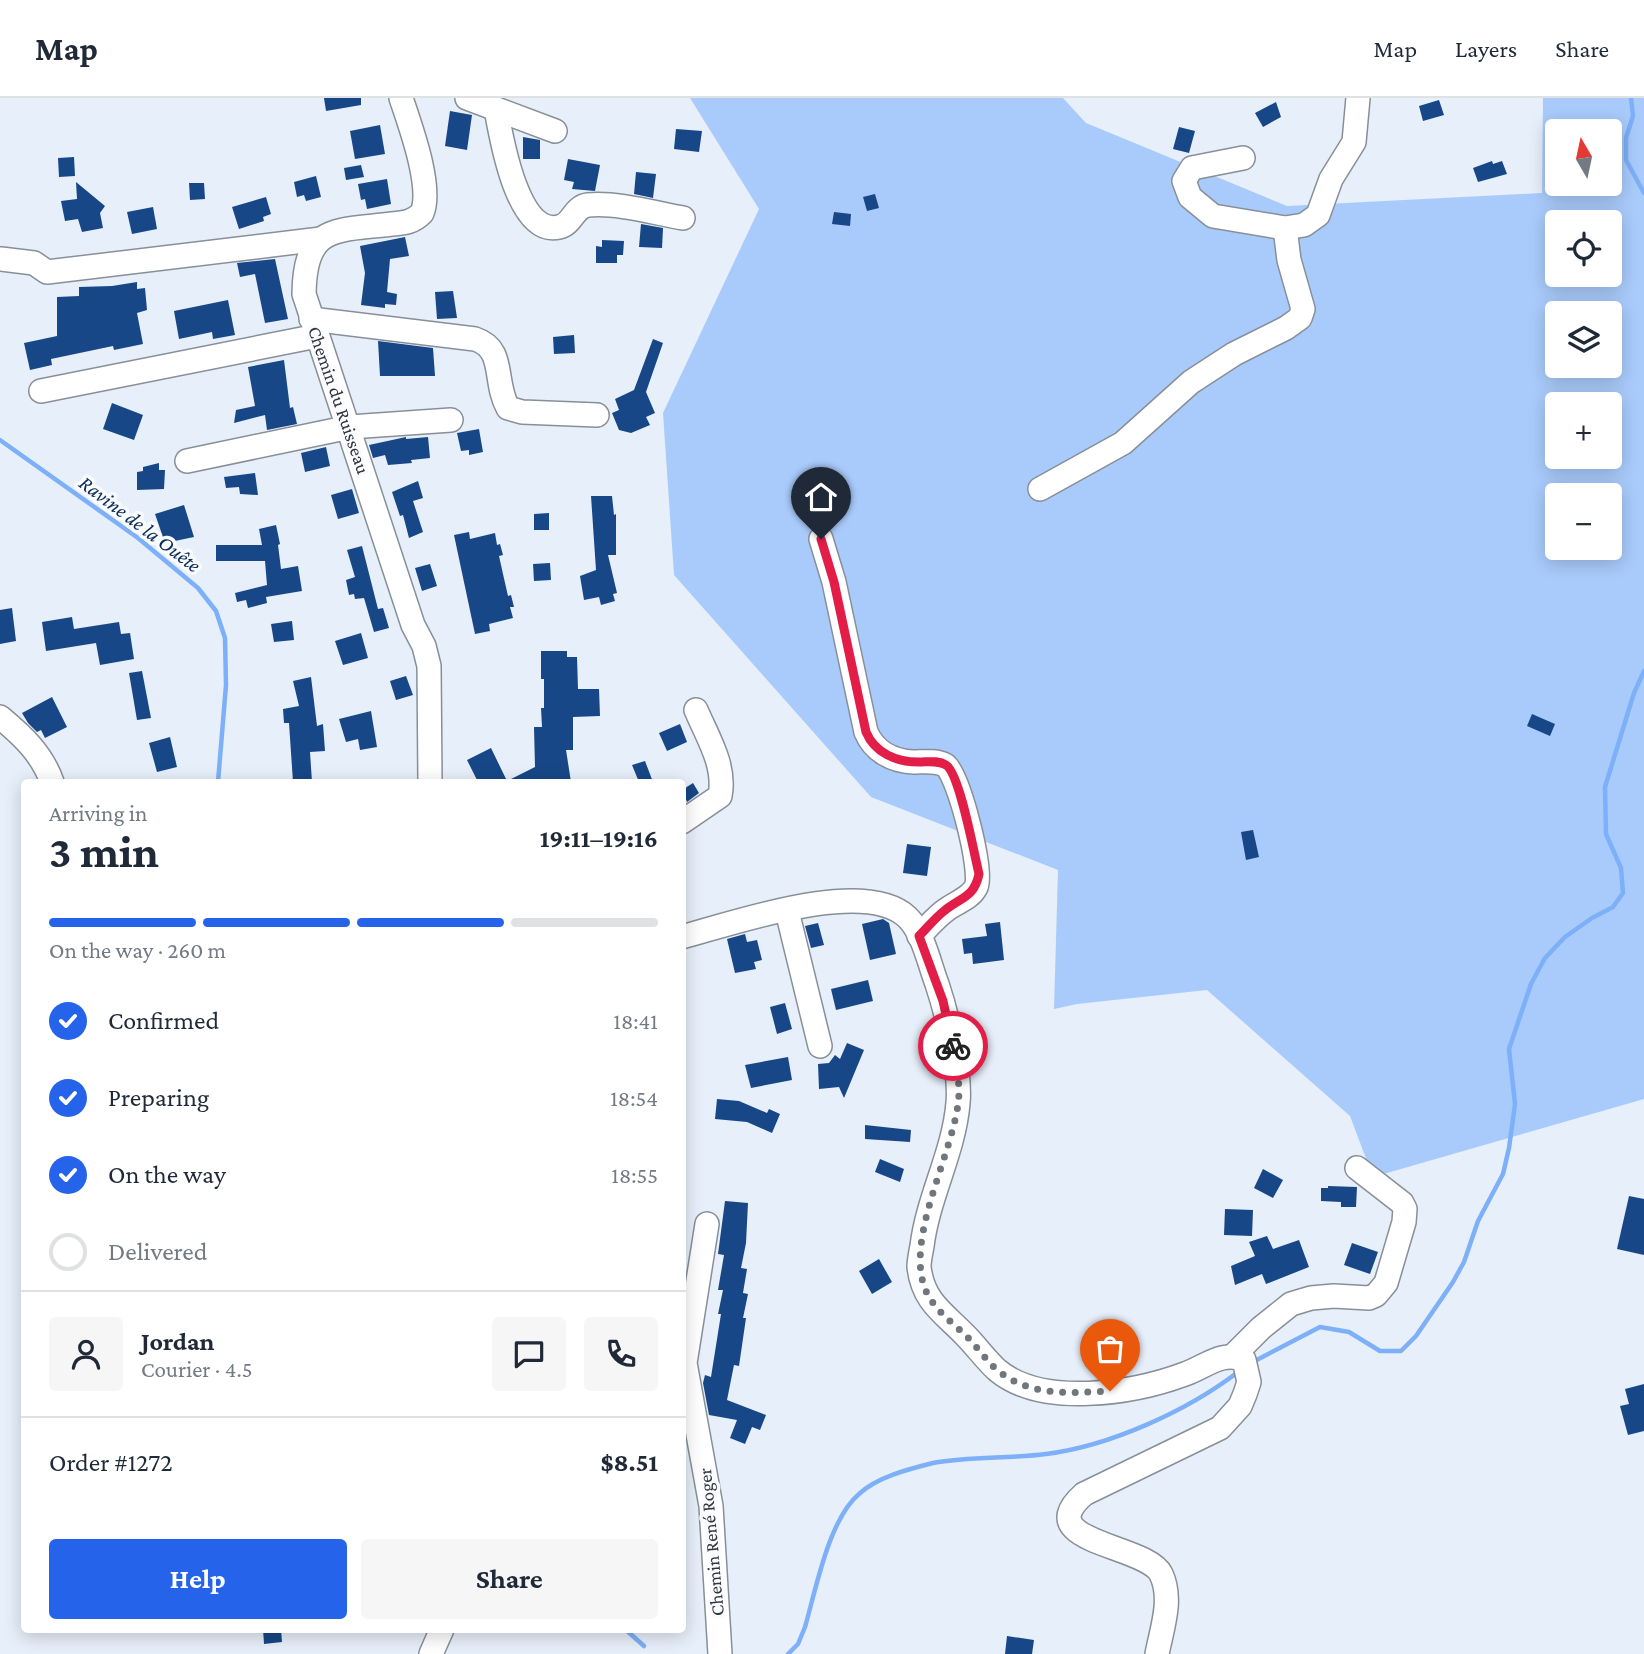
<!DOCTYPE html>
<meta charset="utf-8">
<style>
:root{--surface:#fff;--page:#f6f6f7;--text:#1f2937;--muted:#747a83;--line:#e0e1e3;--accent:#2563eb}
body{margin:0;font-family:"Crimson Pro",serif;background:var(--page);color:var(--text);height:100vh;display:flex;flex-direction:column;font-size:26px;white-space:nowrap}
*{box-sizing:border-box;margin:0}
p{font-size:23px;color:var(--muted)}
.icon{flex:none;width:38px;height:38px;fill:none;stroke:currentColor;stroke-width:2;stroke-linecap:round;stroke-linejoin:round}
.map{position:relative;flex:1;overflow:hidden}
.drawer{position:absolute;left:21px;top:681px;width:665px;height:854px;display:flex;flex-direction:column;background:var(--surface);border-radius:7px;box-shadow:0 4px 18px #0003}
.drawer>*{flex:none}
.needle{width:46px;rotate:351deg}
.tools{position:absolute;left:1545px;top:21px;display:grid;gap:14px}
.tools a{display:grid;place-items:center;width:77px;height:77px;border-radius:7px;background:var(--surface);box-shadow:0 4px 18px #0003;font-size:35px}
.pin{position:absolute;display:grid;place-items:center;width:60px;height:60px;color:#fff;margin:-72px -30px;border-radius:50% 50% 50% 0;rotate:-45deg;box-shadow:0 0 7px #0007}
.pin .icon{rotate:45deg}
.courier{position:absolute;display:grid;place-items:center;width:70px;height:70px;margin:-35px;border:5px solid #e11d48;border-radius:50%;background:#fff;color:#222;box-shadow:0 2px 9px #0007}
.overview em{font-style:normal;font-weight:700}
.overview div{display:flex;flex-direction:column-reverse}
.overview{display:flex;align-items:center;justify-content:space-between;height:119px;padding:0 28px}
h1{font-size:46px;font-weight:700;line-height:52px}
.bar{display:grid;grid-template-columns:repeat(4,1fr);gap:10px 7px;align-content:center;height:84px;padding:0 28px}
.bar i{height:9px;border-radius:5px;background:var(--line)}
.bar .active{background:var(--accent)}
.bar p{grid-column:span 4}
.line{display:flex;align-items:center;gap:18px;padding:0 28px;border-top:2px solid var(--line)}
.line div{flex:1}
.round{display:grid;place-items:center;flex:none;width:74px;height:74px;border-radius:7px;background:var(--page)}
ol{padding:0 28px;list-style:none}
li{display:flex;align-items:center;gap:21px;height:77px}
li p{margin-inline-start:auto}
li .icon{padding:7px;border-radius:50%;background:var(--accent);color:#fff;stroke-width:4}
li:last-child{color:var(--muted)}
li i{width:38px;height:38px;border:4px solid var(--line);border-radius:50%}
.primary-button{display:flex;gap:14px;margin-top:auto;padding:14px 28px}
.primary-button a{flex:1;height:80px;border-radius:7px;background:var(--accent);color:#fff;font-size:28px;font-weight:700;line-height:80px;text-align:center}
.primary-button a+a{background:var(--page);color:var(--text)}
header{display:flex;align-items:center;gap:42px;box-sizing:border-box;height:98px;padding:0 35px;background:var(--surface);border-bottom:2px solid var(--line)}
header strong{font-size:33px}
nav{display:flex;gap:38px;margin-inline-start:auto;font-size:24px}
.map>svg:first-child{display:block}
.green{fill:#a9cbfb;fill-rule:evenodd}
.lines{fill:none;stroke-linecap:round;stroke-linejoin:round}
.stream{stroke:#7db0f8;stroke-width:4.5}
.building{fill:#174786}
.minor-casing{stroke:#888f99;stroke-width:26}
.minor{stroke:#fff;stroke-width:23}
.done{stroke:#71767d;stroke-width:7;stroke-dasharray:0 12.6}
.route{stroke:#e11d48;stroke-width:9}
.labels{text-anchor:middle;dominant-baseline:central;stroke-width:7;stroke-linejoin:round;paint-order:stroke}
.street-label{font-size:19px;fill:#32353a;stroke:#fafbfe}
.water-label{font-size:21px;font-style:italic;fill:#0a2c58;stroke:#fafbfe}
</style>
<header>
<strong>Map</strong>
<nav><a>Map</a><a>Layers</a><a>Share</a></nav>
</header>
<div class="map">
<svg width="1644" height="1556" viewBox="0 0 1644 1556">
<rect width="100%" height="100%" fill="#e7effa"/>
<path class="green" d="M690 0H1063L1086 25 1287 108 1542 95 1543 0H1644V1001L1373 1079 1350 1018 1207 892 1077 906 1054 911 1058 772 871 699 674 477 663 315 759 111ZM1558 33H1610V86H1558ZM1558 124H1610V177H1558ZM1558 215H1610V268H1558ZM1558 306H1610V359H1558ZM1558 397H1610V450H1558Z"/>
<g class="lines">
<g class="stream">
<path d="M1631 0 1633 18 1626 40V62L1644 95"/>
<path d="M0 342 138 440 198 490 216 513 225 540 226 587 218 684"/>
<path d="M1251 1265 1320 1229 1349 1234 1380 1253H1401L1416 1238 1453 1184 1464 1164 1478 1123 1503 1076 1509 1050 1515 1006 1509 951 1531 886 1545 860 1565 839 1592 820 1613 809 1623 795 1621 770 1606 736 1605 689 1634 595 1644 573"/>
<path d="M625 1531 644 1548"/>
<path d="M788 1556 798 1546 805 1529C816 1491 829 1421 859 1396 877 1379 909 1371 933 1365 970 1358 1008 1361 1046 1356 1110 1348 1187 1313 1238 1274"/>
</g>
</g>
<g class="building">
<path d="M324 0H361V7L326 13Z"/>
<path d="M1439 2 1444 17 1423 23 1419 8Z"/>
<path d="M1276 4 1281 19 1263 29 1255 15Z"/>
<path d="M450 13 472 17 467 52 445 48Z"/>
<path d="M380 27 385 56 355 61 350 33Z"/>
<path d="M1179 29 1195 33 1189 55 1173 51Z"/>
<path d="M676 31 702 33 699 54 674 51Z"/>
<path d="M523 39 540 42V61H523Z"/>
<path d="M74 59 75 78 59 79 58 60Z"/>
<path d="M568 61 600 67 595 93 572 91 574 84 564 82Z"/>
<path d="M1492 63 1493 66 1502 63 1507 76 1478 84 1473 70Z"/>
<path d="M361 67 364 79 346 82 344 70Z"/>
<path d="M636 74 656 76 653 100 634 96Z"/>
<path d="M316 78 321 99 306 103 304 97 297 99 294 84Z"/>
<path d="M387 81 391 106 367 111 365 101 361 102 358 86Z"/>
<path d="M76 84 105 108 100 115 103 130 82 134 78 121 65 123 61 103 77 101Z"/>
<path d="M189 85H204L205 101 190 102Z"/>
<path d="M875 96 879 110 867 113 863 99Z"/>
<path d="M266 99 271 116 263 119 264 123 239 131 232 109Z"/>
<path d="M153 109 157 131 132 136 127 114Z"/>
<path d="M834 114 851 116 850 128 832 126Z"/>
<path d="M641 126 663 130 662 150 639 149Z"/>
<path d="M405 139 409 158 390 161 387 194 397 196 396 207 385 206V210L361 207 365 175 360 148Z"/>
<path d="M602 142 624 143 623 157H617V165H596V148L602 149Z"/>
<path d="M275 161 288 221 265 225 255 176 240 179 237 165Z"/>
<path d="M137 184V191L145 190 147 212 137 215 143 246 114 252 113 248 51 261 52 267 30 272 24 245 57 238V199L79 198V189L112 188Z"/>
<path d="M453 193 457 220 437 221 435 194Z"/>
<path d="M228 202 235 237 213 241 212 234 179 241 174 213Z"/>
<path d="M574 237 575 255 554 256 553 239Z"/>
<path d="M653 241 663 245 646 294 655 315 646 319 650 327 631 335 619 332 612 315 619 312 615 301 634 292Z"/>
<path d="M378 243 433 250 435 278H380Z"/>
<path d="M284 262 290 310 293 309 297 326 267 332 265 317 234 325 236 312 255 308 248 269Z"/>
<path d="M112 305 143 317 134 342 103 331Z"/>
<path d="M479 331 483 354 469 357V352L461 353 457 335Z"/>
<path d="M406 339V341L428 339 430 360 411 362 412 365 388 367 385 357 373 360 369 347Z"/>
<path d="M326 349 330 368 305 374 301 355Z"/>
<path d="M159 365V372H165L164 391 137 392V374L143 373V369Z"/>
<path d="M255 375 258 397 240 396 239 389 226 390 224 379Z"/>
<path d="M418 383 423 400 413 403 423 434 409 440 403 417 400 418 392 394Z"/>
<path d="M352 391 359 415 338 421 331 397Z"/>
<path d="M591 398H612L614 417 616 416V457H608L617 495 613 496 615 503 601 507 599 499 584 502 580 478 596 472Z"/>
<path d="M184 407 194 439 165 445 155 416Z"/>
<path d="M549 415V432H534V416Z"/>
<path d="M276 427 280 446 278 447 281 471 298 468 302 493 266 499 267 505 248 510 246 502 237 504 235 495 267 487 265 463H216V447H262L259 431Z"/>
<path d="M469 434 470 441 495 435 497 447 500 446 503 457 499 458 503 476 508 498 511 497 514 509H510L513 520 489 526 490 533 475 536 454 437Z"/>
<path d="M362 448 378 511 383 510 389 530 374 534 364 500 355 501 354 496 349 497 346 482 355 479 347 452Z"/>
<path d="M550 465 551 482 534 483 533 466Z"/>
<path d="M430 466 437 488 422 493 415 470Z"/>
<path d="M12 510 16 543 0 546V512Z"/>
<path d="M72 519 74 531 119 524 121 536 130 535 134 561 100 567 96 545 46 553 42 524Z"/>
<path d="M292 523 294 542 274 544 271 526Z"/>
<path d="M361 535 368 560 343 567 335 543Z"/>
<path d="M541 553H567V559H577L578 591H599L600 618 573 619V652H566L571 684H478L467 662 491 650 507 683 535 669 534 629H542L541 610H544V581H541Z"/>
<path d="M142 573 151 620 137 622 129 575Z"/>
<path d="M406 578 413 597 396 602 390 583Z"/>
<path d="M311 579 317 628 323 626 325 653 310 654 312 684H293L289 625H284L283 611 299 608 293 583Z"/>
<path d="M52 599 67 629 45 640 41 632 37 634 28 625 22 615Z"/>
<path d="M371 613 377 649 360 652 358 641 346 644 339 621Z"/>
<path d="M1532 616 1555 626 1550 638 1527 628Z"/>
<path d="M680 626 687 644 667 653 659 635Z"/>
<path d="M170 639 177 669 157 674 149 645Z"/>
<path d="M645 663 653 684H639L632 667Z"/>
<path d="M693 685 699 695 687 704 682 692Z"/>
<path d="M1253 732 1259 759 1246 762 1241 734Z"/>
<path d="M907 746 931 749 927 778 903 775Z"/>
<path d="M883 821 889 825 896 856 870 862 862 826Z"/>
<path d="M1000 824 1004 862 973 866 972 855 964 856 962 841 987 838 985 826Z"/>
<path d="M818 825 824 847 811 850 805 828Z"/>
<path d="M745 836 747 844 757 842 762 862 754 864 756 871 735 875 727 841Z"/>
<path d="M868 882 873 903 836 912 831 891Z"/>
<path d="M785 905 792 931 777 936 770 909Z"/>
<path d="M847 945 864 952 844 1000 839 989 819 991 818 966 829 965 835 957 840 961Z"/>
<path d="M788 959 792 982 751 990 745 967Z"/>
<path d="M717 1001 739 1003 767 1015 769 1011 780 1016 772 1035 747 1024 715 1021Z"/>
<path d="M865 1027 911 1032 910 1044 865 1041Z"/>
<path d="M880 1061 904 1071 900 1084 875 1074Z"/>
<path d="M1263 1071 1283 1082 1273 1100 1254 1090Z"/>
<path d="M1328 1088 1357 1089 1356 1109H1341V1104L1321 1103V1090H1328Z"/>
<path d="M1629 1098 1644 1101V1157L1617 1151Z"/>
<path d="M725 1103 748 1105 746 1145 741 1170 747 1171 743 1195 748 1196 743 1220H746L739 1268 734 1267 727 1302 766 1317 760 1332 752 1329 745 1346 730 1340 737 1322 709 1317 703 1285 705 1277 711 1279 721 1216H718L723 1192H718L724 1157 718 1156Z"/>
<path d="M1225 1111 1253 1112 1252 1138 1224 1137Z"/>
<path d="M1267 1138 1273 1151 1299 1142 1309 1169 1266 1186 1262 1176 1235 1187 1231 1168 1255 1158 1249 1144Z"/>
<path d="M1352 1145 1378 1154 1370 1176 1344 1167Z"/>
<path d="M879 1161 892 1184 872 1196 859 1173Z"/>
<path d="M1644 1286V1333L1628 1337 1620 1308 1629 1306 1625 1291Z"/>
<path d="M263 1531H281L282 1544 264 1546Z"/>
<path d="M1007 1538 1034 1542 1032 1556H1005Z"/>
</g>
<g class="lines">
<defs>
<g id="minor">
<path d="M401 0C410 27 433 89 422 115 413 124 405 125 392 126 335 133 305 126 304 196L413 527 424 548 429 568 430 684"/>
<path d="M467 0 555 33"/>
<path d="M496 11C501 38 517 139 559 129 573 126 573 109 588 107 616 104 655 115 683 120"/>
<path d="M1243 60 1192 70 1184 83 1190 99 1213 118 1285 130 1304 127 1318 117 1331 81 1354 44 1358 0"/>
<path d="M1 161 34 165 47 174 321 141"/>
<path d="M311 221 475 241C506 251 493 283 508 310L522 314 597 317"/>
<path d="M41 293 317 238"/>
<path d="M187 363 350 329 451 322"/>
<path d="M1040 391 1123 345 1191 284 1234 256 1286 230 1300 220 1303 211 1289 162 1285 130"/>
<path d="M821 441 834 484 866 634C874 653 892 663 913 664 923 664 935 662 945 667 958 674 984 776 976 789 971 800 955 805 946 812 936 819 928 829 919 838"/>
<path d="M0 619C23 638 42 656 52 684"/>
<path d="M682 724 720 698C726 668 708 640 696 612"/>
<path d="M787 813 820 948"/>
<path d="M682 839C734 825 864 779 907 819 923 834 929 865 937 886 947 916 961 974 958 1005 954 1054 928 1099 922 1148 921 1154 919 1162 919 1169 923 1204 944 1215 965 1237 976 1248 986 1262 997 1272 1042 1310 1134 1295 1185 1276 1205 1269 1223 1252 1244 1262L1249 1284 1245 1296 1240 1308 1220 1330 1084 1396C1028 1445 1146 1446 1161 1476 1173 1501 1162 1530 1157 1556"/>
<path d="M707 1126 685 1265 711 1408 720 1556"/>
<path d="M1234 1257 1261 1230 1291 1206 1311 1200 1334 1198 1369 1200 1376 1197 1386 1185 1404 1124 1405 1111 1402 1105 1357 1070"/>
<path d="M431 1556 442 1531"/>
</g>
</defs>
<use href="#minor" class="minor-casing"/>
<use href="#minor" class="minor"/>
</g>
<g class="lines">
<path class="done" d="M953 948C956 965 961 989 958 1006 951 1060 904 1143 926 1193 936 1215 956 1226 972 1244 980 1253 988 1264 997 1272 1030 1299 1070 1295 1110 1293"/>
<path class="route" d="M821 441 834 484 866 634C875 655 896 664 919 664 928 664 938 662 946 667 960 676 974 756 979 776 974 800 961 799 944 813 935 820 927 830 919 838L943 903 953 948"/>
</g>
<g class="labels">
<g class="street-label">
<text transform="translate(339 302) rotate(71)">Chemin du Ruisseau</text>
<text transform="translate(711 1444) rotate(-95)">Chemin René Roger</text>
</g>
<g class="water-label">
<text transform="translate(140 426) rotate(37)">Ravine de la Ouête</text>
</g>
</g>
</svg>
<div class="tools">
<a><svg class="needle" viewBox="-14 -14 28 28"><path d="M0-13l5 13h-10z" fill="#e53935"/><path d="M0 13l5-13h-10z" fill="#747a83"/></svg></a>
<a><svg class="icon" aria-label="locate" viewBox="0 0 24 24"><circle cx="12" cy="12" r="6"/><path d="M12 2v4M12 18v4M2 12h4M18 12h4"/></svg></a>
<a><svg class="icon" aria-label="layers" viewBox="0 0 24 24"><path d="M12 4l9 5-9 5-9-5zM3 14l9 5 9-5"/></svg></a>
<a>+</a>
<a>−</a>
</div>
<div class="pin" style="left:1110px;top:1293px;background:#ea580c"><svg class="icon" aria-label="bag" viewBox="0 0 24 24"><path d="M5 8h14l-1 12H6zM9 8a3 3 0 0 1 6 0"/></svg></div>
<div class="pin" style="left:821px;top:441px;background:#1f2937"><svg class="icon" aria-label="home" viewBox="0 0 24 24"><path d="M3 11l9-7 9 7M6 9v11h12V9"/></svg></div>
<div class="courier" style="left:953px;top:948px"><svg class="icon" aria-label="bike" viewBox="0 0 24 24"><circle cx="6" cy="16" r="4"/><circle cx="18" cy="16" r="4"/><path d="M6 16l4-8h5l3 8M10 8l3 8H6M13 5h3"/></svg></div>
<section class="drawer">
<div class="overview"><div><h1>3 min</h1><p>Arriving in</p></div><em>19:11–19:16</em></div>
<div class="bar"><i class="active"></i><i class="active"></i><i class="active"></i><i></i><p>On the way · 260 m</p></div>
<ol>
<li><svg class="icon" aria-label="check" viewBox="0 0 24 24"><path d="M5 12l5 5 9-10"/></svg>Confirmed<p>18:41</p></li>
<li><svg class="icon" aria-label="check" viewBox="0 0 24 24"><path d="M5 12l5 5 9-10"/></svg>Preparing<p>18:54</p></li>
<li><svg class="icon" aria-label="check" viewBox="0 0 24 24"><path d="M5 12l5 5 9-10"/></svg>On the way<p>18:55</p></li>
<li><i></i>Delivered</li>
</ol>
<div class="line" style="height:126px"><a class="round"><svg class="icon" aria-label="person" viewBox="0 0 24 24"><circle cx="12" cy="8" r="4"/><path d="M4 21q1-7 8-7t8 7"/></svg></a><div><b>Jordan</b><p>Courier · 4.5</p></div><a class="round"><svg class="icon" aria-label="chat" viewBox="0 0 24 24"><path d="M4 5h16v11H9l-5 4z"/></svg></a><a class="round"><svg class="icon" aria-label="phone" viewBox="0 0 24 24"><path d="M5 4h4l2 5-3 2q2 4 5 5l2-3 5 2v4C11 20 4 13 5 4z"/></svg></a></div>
<div class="line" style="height:91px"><div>Order #1272</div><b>$8.51</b></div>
<div class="primary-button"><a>Help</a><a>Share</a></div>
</section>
</div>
